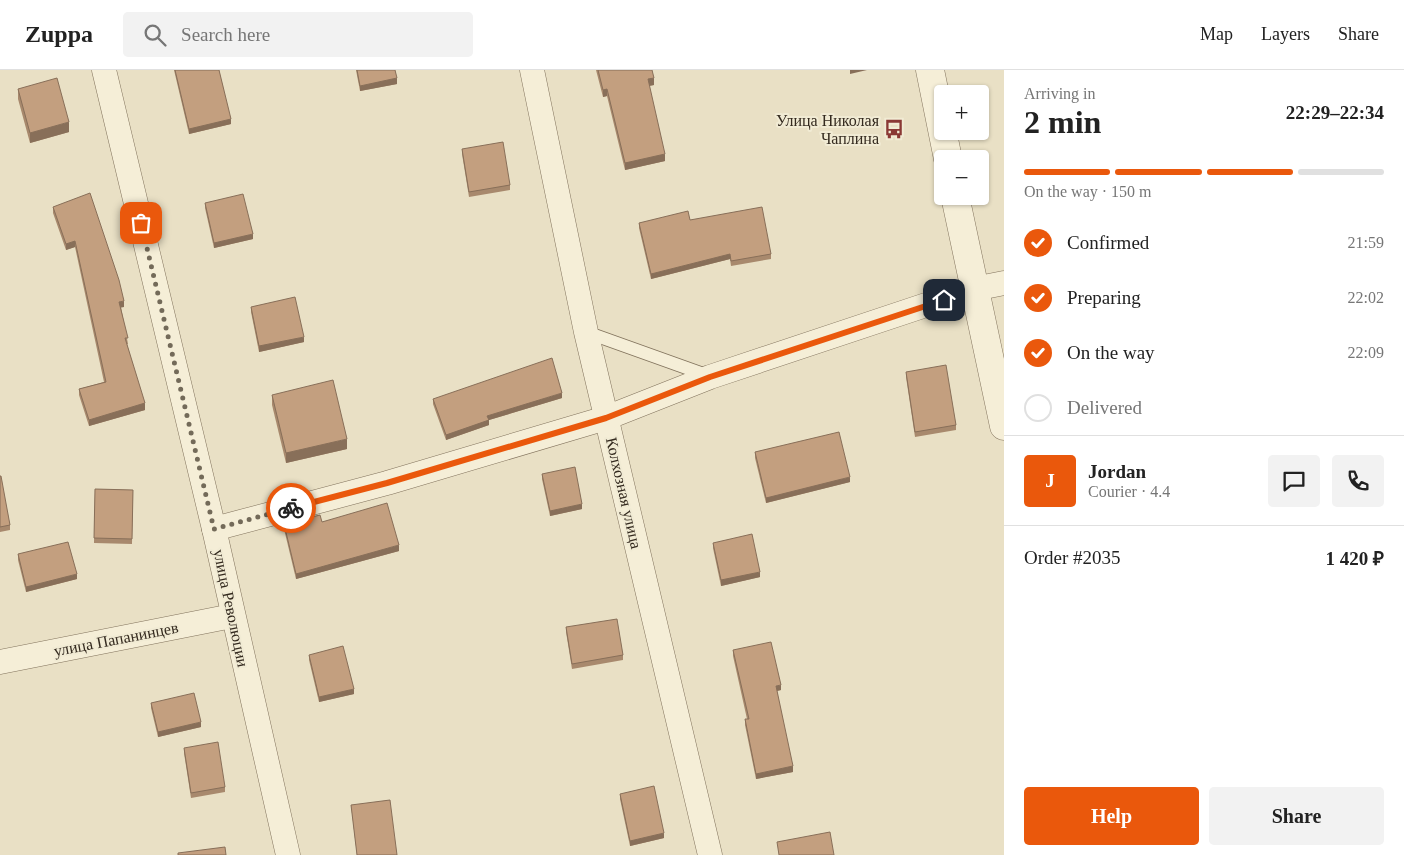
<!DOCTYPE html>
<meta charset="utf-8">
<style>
:root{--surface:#fff;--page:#f2f2f2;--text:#222;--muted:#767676;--line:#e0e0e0;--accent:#ea580c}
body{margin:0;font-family:Georgia,serif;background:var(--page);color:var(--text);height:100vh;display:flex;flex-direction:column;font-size:19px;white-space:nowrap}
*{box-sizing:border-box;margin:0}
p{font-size:16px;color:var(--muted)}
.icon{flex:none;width:28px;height:28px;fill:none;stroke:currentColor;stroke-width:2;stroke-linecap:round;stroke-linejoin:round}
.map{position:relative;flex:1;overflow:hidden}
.details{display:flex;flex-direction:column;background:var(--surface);width:400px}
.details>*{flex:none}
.controls{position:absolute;left:934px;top:15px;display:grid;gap:10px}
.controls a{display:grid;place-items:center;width:55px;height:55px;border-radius:5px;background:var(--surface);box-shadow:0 1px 4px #0004;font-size:25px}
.pin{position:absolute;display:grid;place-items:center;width:42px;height:42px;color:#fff;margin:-21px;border-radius:10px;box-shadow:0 2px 8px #0006}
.courier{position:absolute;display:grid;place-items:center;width:50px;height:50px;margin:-25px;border:4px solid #ea580c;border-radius:50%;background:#fff;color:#222;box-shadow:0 1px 6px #0007}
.overview em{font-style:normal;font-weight:700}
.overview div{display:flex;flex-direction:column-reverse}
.overview{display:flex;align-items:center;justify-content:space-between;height:85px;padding:0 20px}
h1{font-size:32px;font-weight:700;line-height:38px}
.bar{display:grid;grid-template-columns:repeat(4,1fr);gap:8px 5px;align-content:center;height:60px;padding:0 20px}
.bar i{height:6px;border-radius:4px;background:var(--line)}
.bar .on{background:var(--accent)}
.bar p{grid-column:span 4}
.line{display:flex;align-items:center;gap:12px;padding:0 20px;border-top:1px solid var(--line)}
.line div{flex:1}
.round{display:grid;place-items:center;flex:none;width:52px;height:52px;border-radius:5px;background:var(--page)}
ol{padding:0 20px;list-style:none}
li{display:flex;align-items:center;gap:15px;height:55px}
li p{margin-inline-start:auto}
li .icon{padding:5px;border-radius:50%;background:var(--accent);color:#fff;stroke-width:4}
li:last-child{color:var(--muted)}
li i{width:28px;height:28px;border:2px solid var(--line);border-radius:50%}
.action{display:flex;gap:10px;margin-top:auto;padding:10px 20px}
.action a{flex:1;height:58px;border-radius:5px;background:var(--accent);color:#fff;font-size:20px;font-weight:700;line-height:58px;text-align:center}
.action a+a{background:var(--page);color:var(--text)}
header{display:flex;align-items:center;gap:30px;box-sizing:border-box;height:70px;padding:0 25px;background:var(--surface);border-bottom:1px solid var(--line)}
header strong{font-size:24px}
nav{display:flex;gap:28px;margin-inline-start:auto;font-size:18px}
.search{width:350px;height:45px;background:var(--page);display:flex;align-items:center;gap:12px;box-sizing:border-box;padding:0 18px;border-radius:5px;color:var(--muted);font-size:19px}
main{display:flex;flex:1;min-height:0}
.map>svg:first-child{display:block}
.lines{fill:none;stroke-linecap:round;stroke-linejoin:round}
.service-casing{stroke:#82735d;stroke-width:14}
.minor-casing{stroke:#82735d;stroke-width:25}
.tertiary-casing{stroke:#82735d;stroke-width:29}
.service{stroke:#f5eed7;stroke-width:12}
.minor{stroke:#f5eed7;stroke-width:24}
.tertiary{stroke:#f5eed7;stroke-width:28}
.wall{fill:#a8896d}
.shaded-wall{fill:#886f59}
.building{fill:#c39f7f;stroke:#886f59}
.done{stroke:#736a59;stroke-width:5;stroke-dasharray:0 9}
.route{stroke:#ea580c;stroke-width:6}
.labels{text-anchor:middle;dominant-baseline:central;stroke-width:4;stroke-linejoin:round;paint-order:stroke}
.poi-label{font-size:16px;fill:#342a1f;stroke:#f1ebd4;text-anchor:end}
.street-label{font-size:16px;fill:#342a1f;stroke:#f1ebd4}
</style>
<header>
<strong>Zuppa</strong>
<div class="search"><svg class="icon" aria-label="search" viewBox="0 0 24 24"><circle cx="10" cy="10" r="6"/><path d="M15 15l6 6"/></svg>Search here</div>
<nav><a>Map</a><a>Layers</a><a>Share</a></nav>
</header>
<main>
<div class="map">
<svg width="1004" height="785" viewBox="0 0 1004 785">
<rect width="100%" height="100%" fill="#e9e0c5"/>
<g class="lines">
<defs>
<path id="service" d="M586 262 709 306"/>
<g id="minor">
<path d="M104 0 214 459 288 785"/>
<path d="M532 0 586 262 710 785"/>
<path d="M214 459 387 413 606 348 710 307 974 219 1004 213"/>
<path d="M0 592 232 546"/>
</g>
<g id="tertiary">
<path d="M930 0 948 89"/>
<path d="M955 126 1004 356"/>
</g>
</defs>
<use href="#service" class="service-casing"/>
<use href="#minor" class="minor-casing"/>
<use href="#tertiary" class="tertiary-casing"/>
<use href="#service" class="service"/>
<use href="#minor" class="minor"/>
<use href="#tertiary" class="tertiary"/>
</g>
<g class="wall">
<path d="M174 0H219L231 54 189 64Z"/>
<path d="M356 0H395L397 14 360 21Z"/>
<path d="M596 0H652L654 15 649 16 665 91 625 100 607 26 603 27Z"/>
<path d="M18 19 69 62 30 73 18 29Z"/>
<path d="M462 79 510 115V120L469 127 462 84Z"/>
<path d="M205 133 253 169 214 178 205 138Z"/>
<path d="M53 137 124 237H121L128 274H127L145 340 89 356 79 325V319L104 312 75 177 66 180 53 143Z"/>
<path d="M690 150 771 184V189L731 196 730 189 651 209 639 158V153Z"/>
<path d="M251 237 304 272 259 282 251 242Z"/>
<path d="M906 302 956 355V360L915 367 906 307Z"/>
<path d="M272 325 347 379 286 393 272 335Z"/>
<path d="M562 328 489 350V355L446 370 433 334V329Z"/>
<path d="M755 382 850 412 766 433 755 388Z"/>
<path d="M542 404 582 439 550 446 542 409Z"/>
<path d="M0 406 10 455V460L0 462Z"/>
<path d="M95 419 133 420 132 474 94 473Z"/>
<path d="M322 452 399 481 296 509 284 459V454Z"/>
<path d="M713 473 760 507 721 516 713 478Z"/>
<path d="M18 484 77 509 26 522 18 490Z"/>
<path d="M566 557 623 585V590L572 599 566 562Z"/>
<path d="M733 580 781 620 777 621 793 702 756 709 745 655V649H747L733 586Z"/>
<path d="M309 585 354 624 319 632 309 590Z"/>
<path d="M151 633 201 657 158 667 151 638Z"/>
<path d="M184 678 225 717V722L191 728 184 683Z"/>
<path d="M620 724 664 768 630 776 620 729Z"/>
<path d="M351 735 397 785H357Z"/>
</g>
<g class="shaded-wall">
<path d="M850 0H867L850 4Z"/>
<path d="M397 8V14L360 21V16Z"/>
<path d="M654 8V15L648 16V9Z"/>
<path d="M607 19V26L603 27V20Z"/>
<path d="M231 49V54L189 64V59Z"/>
<path d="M69 52V62L30 73V63Z"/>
<path d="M665 84V91L625 100V93Z"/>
<path d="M253 164V169L214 178V173Z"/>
<path d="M75 171V177L66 180V174Z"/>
<path d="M730 184V189L651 209V204Z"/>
<path d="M124 231V237L119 238V232Z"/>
<path d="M304 267V272L259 282V276Z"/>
<path d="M562 323V328L489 350V355L446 370V365L487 346Z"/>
<path d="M145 333V340L89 356V350Z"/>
<path d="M347 369V379L286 393V383Z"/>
<path d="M850 407V412L766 433V428Z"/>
<path d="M582 434V439L550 446V441Z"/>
<path d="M399 475V481L296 509V504Z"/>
<path d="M760 502V507L721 516V510Z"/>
<path d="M77 504V509L26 522V517Z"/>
<path d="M781 615V620L776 621V616Z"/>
<path d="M354 619V624L319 632V627Z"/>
<path d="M201 652V657L158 667V662Z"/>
<path d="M793 696V702L756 709V704Z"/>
<path d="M664 763V768L630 776V771Z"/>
</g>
<g class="building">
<path d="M175 0H219L231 49 189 59Z"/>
<path d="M357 0H395L397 8 360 16Z"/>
<path d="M598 0H652L654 8 648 9 665 84 625 93 607 19 603 20Z"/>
<path d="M57 8 69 52 30 63 18 19Z"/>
<path d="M503 72 510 115 469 122 462 79Z"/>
<path d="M90 123 119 210 124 231 119 232 128 268H125L145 333 89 350 79 319 106 312 75 171 66 174 53 137Z"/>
<path d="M243 124 253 164 214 173 205 133Z"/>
<path d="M762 137 771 184 731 191 730 184 651 204 639 153 688 141 690 150Z"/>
<path d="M295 227 304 267 259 276 251 237Z"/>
<path d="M552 288 562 323 487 346 489 350 446 365 433 329Z"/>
<path d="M946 295 956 355 915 362 906 302Z"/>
<path d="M333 310 347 369 286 383 272 325Z"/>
<path d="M839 362 850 407 766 428 755 382Z"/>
<path d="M575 397 582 434 550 441 542 404Z"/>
<path d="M0 406H1L10 455 0 457Z"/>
<path d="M95 419 133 420 132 469 94 468Z"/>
<path d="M387 433 399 475 296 504 284 454 320 445 322 452Z"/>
<path d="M752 464 760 502 721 510 713 473Z"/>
<path d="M68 472 77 504 26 517 18 484Z"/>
<path d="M617 549 623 585 572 594 566 557Z"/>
<path d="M771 572 781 615 776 616 793 696 756 704 745 649H749L733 580Z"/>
<path d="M343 576 354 619 319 627 309 585Z"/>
<path d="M194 623 201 652 158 662 151 633Z"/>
<path d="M218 672 225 717 191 723 184 678Z"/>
<path d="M654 716 664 763 630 771 620 724Z"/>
<path d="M390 730 397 785H357L351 735Z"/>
<path d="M830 762 834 785H779L777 772Z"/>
<path d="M225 777 226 785H178V783Z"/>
</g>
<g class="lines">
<path class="done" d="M141 153 214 459 291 438"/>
<path class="route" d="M291 438 387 413 606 348 710 307 944 230"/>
</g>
<defs>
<symbol id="bus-bare" viewBox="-9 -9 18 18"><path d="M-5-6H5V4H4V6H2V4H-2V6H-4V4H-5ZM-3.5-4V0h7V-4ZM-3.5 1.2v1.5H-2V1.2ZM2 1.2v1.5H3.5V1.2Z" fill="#8a3834" stroke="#f1ebd4" stroke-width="2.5" paint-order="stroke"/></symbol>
</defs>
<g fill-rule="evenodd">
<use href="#bus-bare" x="880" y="45" width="28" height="28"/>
</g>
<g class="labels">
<g class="poi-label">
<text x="879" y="50">Улица Николая<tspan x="879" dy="18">Чаплина</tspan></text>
</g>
<g class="street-label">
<text transform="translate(624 423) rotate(77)">Колхозная улица</text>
<text transform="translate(231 538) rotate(78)">улица Революции</text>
<text transform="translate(116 569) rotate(-11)">улица Папанинцев</text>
</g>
</g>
</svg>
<div class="controls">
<a>+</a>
<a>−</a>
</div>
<div class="pin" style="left:141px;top:153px;background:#ea580c"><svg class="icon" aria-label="bag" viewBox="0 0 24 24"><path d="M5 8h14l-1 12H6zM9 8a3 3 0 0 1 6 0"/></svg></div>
<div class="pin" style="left:944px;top:230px;background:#1f2937"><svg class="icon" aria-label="home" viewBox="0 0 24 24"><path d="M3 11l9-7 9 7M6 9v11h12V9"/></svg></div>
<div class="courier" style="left:291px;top:438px"><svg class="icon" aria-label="bike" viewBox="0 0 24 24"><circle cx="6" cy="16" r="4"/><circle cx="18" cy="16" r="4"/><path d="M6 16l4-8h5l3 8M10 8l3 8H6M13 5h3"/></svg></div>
</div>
<section class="details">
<div class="overview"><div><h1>2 min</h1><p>Arriving in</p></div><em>22:29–22:34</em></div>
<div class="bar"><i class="on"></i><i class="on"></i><i class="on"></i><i></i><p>On the way · 150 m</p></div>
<ol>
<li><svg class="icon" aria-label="check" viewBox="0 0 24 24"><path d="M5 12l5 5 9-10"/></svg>Confirmed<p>21:59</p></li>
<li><svg class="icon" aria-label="check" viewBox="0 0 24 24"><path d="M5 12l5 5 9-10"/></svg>Preparing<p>22:02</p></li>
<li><svg class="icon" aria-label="check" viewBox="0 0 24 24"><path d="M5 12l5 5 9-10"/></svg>On the way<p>22:09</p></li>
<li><i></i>Delivered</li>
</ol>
<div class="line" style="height:90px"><b class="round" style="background:var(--accent);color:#fff">J</b><div><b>Jordan</b><p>Courier · 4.4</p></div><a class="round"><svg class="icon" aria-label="chat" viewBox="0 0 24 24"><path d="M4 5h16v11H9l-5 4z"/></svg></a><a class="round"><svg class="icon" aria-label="phone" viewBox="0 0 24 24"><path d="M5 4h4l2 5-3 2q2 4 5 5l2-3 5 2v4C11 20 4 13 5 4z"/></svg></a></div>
<div class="line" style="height:65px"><div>Order #2035</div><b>1 420 ₽</b></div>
<div class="action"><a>Help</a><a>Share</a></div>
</section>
</main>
